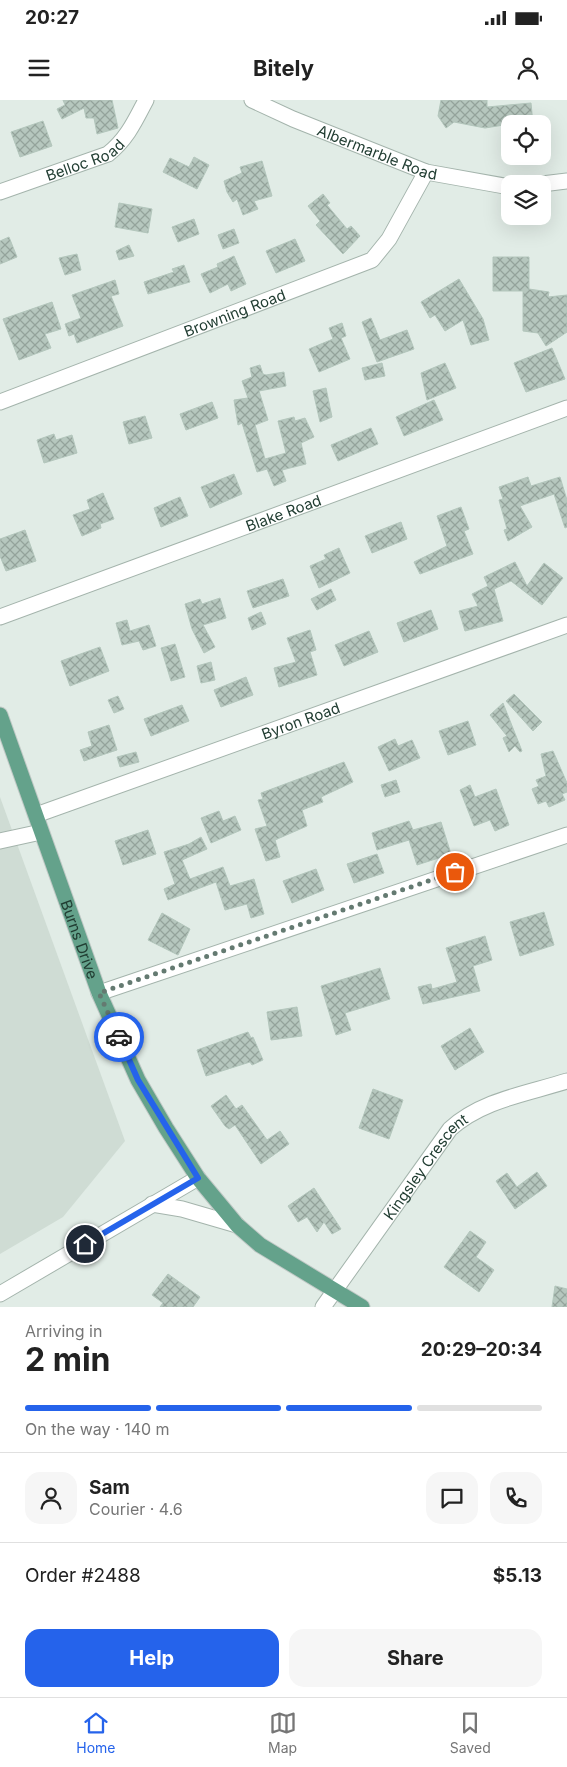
<!DOCTYPE html>
<meta charset="utf-8">
<style>
:root{--surface:#fff;--page:#f6f6f6;--text:#222;--muted:#767676;--line:#e0e0e0;--accent:#2563eb}
body{margin:0;font-family:Inter,sans-serif;background:var(--page);color:var(--text);height:100vh;display:flex;flex-direction:column;font-size:19px;white-space:nowrap}
*{box-sizing:border-box;margin:0}
p{font-size:16px;color:var(--muted)}
.icon{flex:none;width:28px;height:28px;fill:none;stroke:currentColor;stroke-width:2;stroke-linecap:round;stroke-linejoin:round}
.map{position:relative;height:1207px;overflow:hidden}
.details{display:flex;flex-direction:column;background:var(--surface);flex:1}
.details>*{flex:none}
.controls{position:absolute;left:501px;top:15px;display:grid;gap:10px}
.controls a{display:grid;place-items:center;width:50px;height:50px;border-radius:10px;background:var(--surface);box-shadow:0 5px 20px #0002;font-size:25px}
.pin{position:absolute;display:grid;place-items:center;width:42px;height:42px;color:#fff;margin:-21px;border:2px solid #fff;border-radius:50%;box-shadow:0 1px 5px #0007}
.courier{position:absolute;display:grid;place-items:center;width:50px;height:50px;margin:-25px;border:4px solid #2563eb;border-radius:50%;background:#fff;color:#222;box-shadow:0 1px 6px #0007}
.overview em{font-style:normal;font-weight:700}
.overview div{display:flex;flex-direction:column-reverse}
.overview{display:flex;align-items:center;justify-content:space-between;height:85px;padding:0 25px}
h1{font-size:32px;font-weight:700;line-height:38px}
.bar{display:grid;grid-template-columns:repeat(4,1fr);gap:8px 5px;align-content:center;height:60px;padding:0 25px}
.bar i{height:6px;border-radius:4px;background:var(--line)}
.bar .active{background:var(--accent)}
.bar p{grid-column:span 4}
.line{display:flex;align-items:center;gap:12px;padding:0 25px;border-top:1px solid var(--line)}
.line div{flex:1}
.round{display:grid;place-items:center;flex:none;width:52px;height:52px;border-radius:15px;background:var(--page)}
.primary-button{display:flex;gap:10px;margin-top:auto;padding:10px 25px}
.primary-button a{flex:1;height:58px;border-radius:15px;background:var(--accent);color:#fff;font-size:20px;font-weight:700;line-height:58px;text-align:center}
.primary-button a+a{background:var(--page);color:var(--text)}
.status{display:flex;justify-content:space-between;align-items:center;height:35px;padding:0 25px;background:var(--surface);direction:ltr}
.status svg{height:14px;fill:currentColor}
header{display:flex;justify-content:space-between;align-items:center;height:65px;padding:0 25px;background:var(--surface);font-size:22px;font-weight:700}
.tab-bar{display:flex;justify-content:space-around;align-items:center;height:70px;border-top:1px solid var(--line);background:var(--surface);font-size:14px;color:var(--muted)}
.tab-bar a{display:grid;justify-items:center;gap:2px}
.tab-bar .active{color:var(--accent)}
.map>svg:first-child{display:block}
.built{fill:#cfdcd4}
.building{fill:url(#building-cross-hatch);stroke:#b3c6bc}
.lines{fill:none;stroke-linecap:round;stroke-linejoin:round}
.minor-casing{stroke:#a4b4ac;stroke-width:17}
.major-casing{stroke:#c1c9c6;stroke-width:17}
.minor{stroke:#fff;stroke-width:15}
.major{stroke:#64a28b;stroke-width:15}
.done{stroke:#647a71;stroke-width:5;stroke-dasharray:0 9}
.route{stroke:#2563eb;stroke-width:6}
.labels{text-anchor:middle;dominant-baseline:central;stroke-width:4.5;stroke-linejoin:round;paint-order:stroke}
.street-label{font-size:15px;fill:#213d32;stroke:#f1f8f4}
</style>
<div class="status"><b>20:27</b><svg viewBox="0 0 49 12"><path d="M0 12V9h3v3zM5 12V6h3v6zM10 12V3h3v9zM15 12V0h3v12zM26 1h20v11H26zM47 4h2v5h-2z"/></svg></div>
<header><svg class="icon" aria-label="menu" viewBox="0 0 24 24"><path d="M4 6h16M4 12h16M4 18h16"/></svg>Bitely<svg class="icon" aria-label="person" viewBox="0 0 24 24"><circle cx="12" cy="8" r="4"/><path d="M4 21q1-7 8-7t8 7"/></svg></header>
<div class="map">
<svg width="567" height="1207" viewBox="0 0 567 1207">
<defs>
<pattern id="building-cross-hatch" width="8" height="8" patternUnits="userSpaceOnUse" patternTransform="scale(1.25)"><rect width="8" height="8" fill="#b6c7be"/><path d="M0 0l8 8M0 8l8-8" fill="none" stroke="#94a39b"/></pattern>
</defs>
<rect width="100%" height="100%" fill="#e1ece6"/>
<path class="built" d="M0 697 125 1041 63 1117 0 1154Z"/>
<g class="building">
<path d="M63 0H112L118 28 97 34 94 18H86L84 8 62 19 57 9 65 5Z"/>
<path d="M441 0H487V7L531 3 533 24H510L485 28 454 22 446 28 438 16Z"/>
<path d="M43 21 52 46 20 57 11 32Z"/>
<path d="M194 57 209 65 197 89 163 72 170 58 189 67Z"/>
<path d="M262 61 272 96 254 101 258 109 243 115 237 99 233 102 227 92 224 81 242 73 240 67Z"/>
<path d="M323 94 330 103 327 105 347 129 351 126 360 136 343 154 316 125 320 121 308 106Z"/>
<path d="M119 103 152 109 148 133 115 127Z"/>
<path d="M194 119 199 134 178 142 172 127Z"/>
<path d="M234 129 239 143 223 149 218 135Z"/>
<path d="M9 137 17 157 0 164V141Z"/>
<path d="M295 139 305 161 276 173 266 151Z"/>
<path d="M129 145 134 156 119 160 116 151Z"/>
<path d="M77 154 81 170 65 175 59 158Z"/>
<path d="M234 156 246 184 231 191 228 184 210 193 201 174 218 167 217 164Z"/>
<path d="M493 157H529V189L549 192 548 197 567 195V232L546 246 538 233 523 231V191H493Z"/>
<path d="M184 165 190 182 148 194 144 182 174 172 172 169Z"/>
<path d="M459 179 483 219 489 240 471 245 463 220 445 231 435 215 430 218 421 202Z"/>
<path d="M115 180 119 194 111 196 123 226 77 243 74 234 69 236 65 224 81 218 72 195Z"/>
<path d="M52 202 61 229 45 234 51 248 19 260 3 219Z"/>
<path d="M371 218 380 240 407 230 414 249 377 262 362 222Z"/>
<path d="M342 223 346 236 341 238 350 259 319 272 309 249 333 239 329 228Z"/>
<path d="M552 248 565 279 526 292 514 263Z"/>
<path d="M382 263 385 276 365 280 362 268Z"/>
<path d="M445 263 456 288 427 300 421 273Z"/>
<path d="M260 265 263 274 266 275 284 272 286 286 259 291 268 320 255 325 265 359 286 353 278 321 294 317 295 321 305 318 314 337 301 343 306 364 282 370 286 381 274 386 267 369 257 372 242 323 238 325 234 300 248 298 242 281 252 277 250 268Z"/>
<path d="M326 288 332 317 320 322 313 291Z"/>
<path d="M434 300 443 320 404 336 396 317Z"/>
<path d="M212 302 218 318 186 330 180 314Z"/>
<path d="M145 316 152 338 129 344 123 322Z"/>
<path d="M371 328 378 344 338 361 331 345Z"/>
<path d="M54 334 56 340 72 335 77 353 44 363 37 340Z"/>
<path d="M234 374 242 394 210 408 201 387Z"/>
<path d="M528 377 531 386 560 377 567 400V427L565 428 554 394 520 406 532 427 508 441 504 430 507 429 499 400 503 399 499 387Z"/>
<path d="M103 393 114 419 100 424 101 428 82 436 73 415 90 409 87 400Z"/>
<path d="M180 397 188 416 161 427 154 408Z"/>
<path d="M461 407 469 429 464 431 473 454 420 474 414 462 447 446 437 416Z"/>
<path d="M401 422 407 439 372 453 365 436Z"/>
<path d="M25 430 36 461 6 471 0 456V439Z"/>
<path d="M339 448 350 473 319 488 310 466 326 459 324 455Z"/>
<path d="M515 462 527 486 544 463 563 478 542 505 511 481 494 489 503 521 465 531 459 511 478 506 472 494 488 486 484 477Z"/>
<path d="M283 479 289 496 253 508 247 491Z"/>
<path d="M331 489 336 500 317 510 311 499Z"/>
<path d="M220 498 226 518 203 525 215 547 204 553 192 529 185 504 200 499 202 504Z"/>
<path d="M431 510 438 529 404 542 397 523Z"/>
<path d="M261 512 266 524 252 530 248 518Z"/>
<path d="M127 520 130 531 149 525 156 546 143 550 139 541 122 545 116 523Z"/>
<path d="M310 530 316 550 310 552 317 575 279 587 274 568 296 562 287 538Z"/>
<path d="M369 531 378 552 344 566 335 545Z"/>
<path d="M175 544 185 577 171 581 161 548Z"/>
<path d="M100 547 109 571 70 586 61 561Z"/>
<path d="M211 562 215 580 201 583 197 566Z"/>
<path d="M246 577 253 595 221 607 214 590Z"/>
<path d="M514 594 542 622 533 631 506 601Z"/>
<path d="M118 596 124 609 114 613 108 600Z"/>
<path d="M503 603 522 651 520 652 515 646 509 652 503 638 507 636 490 615Z"/>
<path d="M182 605 189 621 151 636 144 619Z"/>
<path d="M468 621 476 645 448 655 439 631Z"/>
<path d="M109 625 117 650 84 661 80 650 92 646 88 632Z"/>
<path d="M395 639 398 646 412 640 420 658 389 671 378 647Z"/>
<path d="M553 651 567 683V692L562 694 565 700 549 707 546 701 538 704 532 689 539 686 536 680 546 676 541 654Z"/>
<path d="M136 652 139 662 120 667 117 657Z"/>
<path d="M344 662 353 682 321 697 323 702 302 710 307 726 275 740 280 757 266 761 255 729 267 726 258 700 263 699 261 693Z"/>
<path d="M396 680 400 692 385 697 381 685Z"/>
<path d="M470 685 475 697 496 689 509 725 495 731 490 720 474 726 460 690Z"/>
<path d="M219 711 223 721 235 716 241 730 211 743 201 718Z"/>
<path d="M409 721 413 730 441 722 451 754 417 765 409 740 377 750 372 733Z"/>
<path d="M148 730 156 754 123 765 115 741Z"/>
<path d="M201 737 207 749 182 760 190 779 223 767 230 786 254 779 264 814 251 818 247 804 225 810 216 782 168 800 164 789 175 784 164 752 189 744Z"/>
<path d="M377 754 384 773 354 783 347 764Z"/>
<path d="M316 769 324 790 292 803 283 781Z"/>
<path d="M544 812 554 845 520 856 510 822Z"/>
<path d="M162 813 190 829 178 855 148 840Z"/>
<path d="M485 836 492 860 473 866 480 891 423 904 418 887 431 884 432 889 457 882 446 848Z"/>
<path d="M380 868 390 899 345 913 351 930 336 935 321 886Z"/>
<path d="M297 907 302 936 271 940 267 912Z"/>
<path d="M470 928 484 952 455 970 441 946Z"/>
<path d="M248 932 251 938 253 937 263 960 252 965 250 962 206 976 197 950Z"/>
<path d="M373 989 403 1000 389 1039 359 1028Z"/>
<path d="M226 995 236 1009 242 1005 267 1040 280 1031 289 1044 261 1064 235 1025 229 1029 225 1026 211 1006Z"/>
<path d="M537 1072 547 1086 515 1109 496 1081 507 1073 517 1087Z"/>
<path d="M314 1088 341 1129 332 1134 324 1122 317 1132 307 1117 298 1122 288 1106Z"/>
<path d="M470 1131 486 1142 476 1157 494 1170 479 1192 444 1167Z"/>
<path d="M168 1174 200 1197 193 1207H160L163 1203 152 1195Z"/>
<path d="M555 1186 567 1189V1207H552Z"/>
</g>
<g class="lines">
<defs>
<g id="minor">
<path id="s1" d="M252 0 293 19 426 72 510 87"/>
<path d="M542 84 567 81"/>
<path id="s2" d="M0 92 108 54C127 39 135 21 146 0"/>
<path id="s3" d="M0 302 372 160 389 139 426 72"/>
<path id="s4" d="M0 517 567 308"/>
<path id="s5" d="M36 715 567 525"/>
<path d="M0 741 41 732"/>
<path d="M99 893 567 735"/>
<path d="M152 1104 182 1109 237 1125"/>
<path d="M0 1194 198 1078"/>
<path id="s6" d="M323 1207 450 1029C482 1000 526 994 567 981"/>
</g>
<g id="major">
<path id="s7" d="M0 615 99 893 138 980 166 1028 198 1078 237 1125 260 1145 362 1207"/>
</g>
</defs>
<use href="#minor" class="minor-casing"/>
<use href="#major" class="major-casing"/>
<use href="#minor" class="minor"/>
<use href="#major" class="major"/>
</g>
<g class="lines">
<path class="done" d="M119 937 99 893 455 772"/>
<path class="route" d="M85 1144 198 1078 138 980 119 937"/>
</g>
<g class="labels">
<g class="street-label">
<text stroke="none"><textPath href="#s1" startOffset="136">Albermarble Road</textPath></text>
<text stroke="none"><textPath href="#s2" startOffset="91">Belloc Road</textPath></text>
<text stroke="none"><textPath href="#s3" startOffset="251">Browning Road</textPath></text>
<text stroke="none"><textPath href="#s4" startOffset="302">Blake Road</textPath></text>
<text stroke="none"><textPath href="#s5" startOffset="281">Byron Road</textPath></text>
<text stroke="none"><textPath href="#s7" startOffset="238">Burns Drive</textPath></text>
<text stroke="none"><textPath href="#s6" startOffset="174">Kingsley Crescent</textPath></text>
</g>
</g>
</svg>
<div class="controls">
<a><svg class="icon" aria-label="locate" viewBox="0 0 24 24"><circle cx="12" cy="12" r="6"/><path d="M12 2v4M12 18v4M2 12h4M18 12h4"/></svg></a>
<a><svg class="icon" aria-label="layers" viewBox="0 0 24 24"><path d="M12 4l9 5-9 5-9-5zM3 14l9 5 9-5"/></svg></a>
</div>
<div class="pin" style="left:455px;top:772px;background:#ea580c"><svg class="icon" aria-label="bag" viewBox="0 0 24 24"><path d="M5 8h14l-1 12H6zM9 8a3 3 0 0 1 6 0"/></svg></div>
<div class="pin" style="left:85px;top:1144px;background:#1f2937"><svg class="icon" aria-label="home" viewBox="0 0 24 24"><path d="M3 11l9-7 9 7M6 9v11h12V9"/></svg></div>
<div class="courier" style="left:119px;top:937px"><svg class="icon" aria-label="car" viewBox="0 0 24 24"><path d="M5 17H2v-5l4-1 3-4h7l3 4 3 1v5h-3M9 17h6M6 11h13"/><circle cx="7" cy="17" r="2"/><circle cx="17" cy="17" r="2"/></svg></div>
</div>
<section class="details">
<div class="overview"><div><h1>2 min</h1><p>Arriving in</p></div><em>20:29–20:34</em></div>
<div class="bar"><i class="active"></i><i class="active"></i><i class="active"></i><i></i><p>On the way · 140 m</p></div>
<div class="line" style="height:90px"><a class="round"><svg class="icon" aria-label="person" viewBox="0 0 24 24"><circle cx="12" cy="8" r="4"/><path d="M4 21q1-7 8-7t8 7"/></svg></a><div><b>Sam</b><p>Courier · 4.6</p></div><a class="round"><svg class="icon" aria-label="chat" viewBox="0 0 24 24"><path d="M4 5h16v11H9l-5 4z"/></svg></a><a class="round"><svg class="icon" aria-label="phone" viewBox="0 0 24 24"><path d="M5 4h4l2 5-3 2q2 4 5 5l2-3 5 2v4C11 20 4 13 5 4z"/></svg></a></div>
<div class="line" style="height:65px"><div>Order #2488</div><b>$5.13</b></div>
<div class="primary-button"><a>Help</a><a>Share</a></div>
</section>
<nav class="tab-bar">
<a class="active"><svg class="icon" aria-label="home" viewBox="0 0 24 24"><path d="M3 11l9-7 9 7M6 9v11h12V9"/></svg>Home</a>
<a><svg class="icon" aria-label="map" viewBox="0 0 24 24"><path d="M3 6l6-2 6 2 6-2v14l-6 2-6-2-6 2zM9 4v14M15 6v14"/></svg>Map</a>
<a><svg class="icon" aria-label="saved" viewBox="0 0 24 24"><path d="M7 4h10v16l-5-4-5 4z"/></svg>Saved</a>
</nav>
